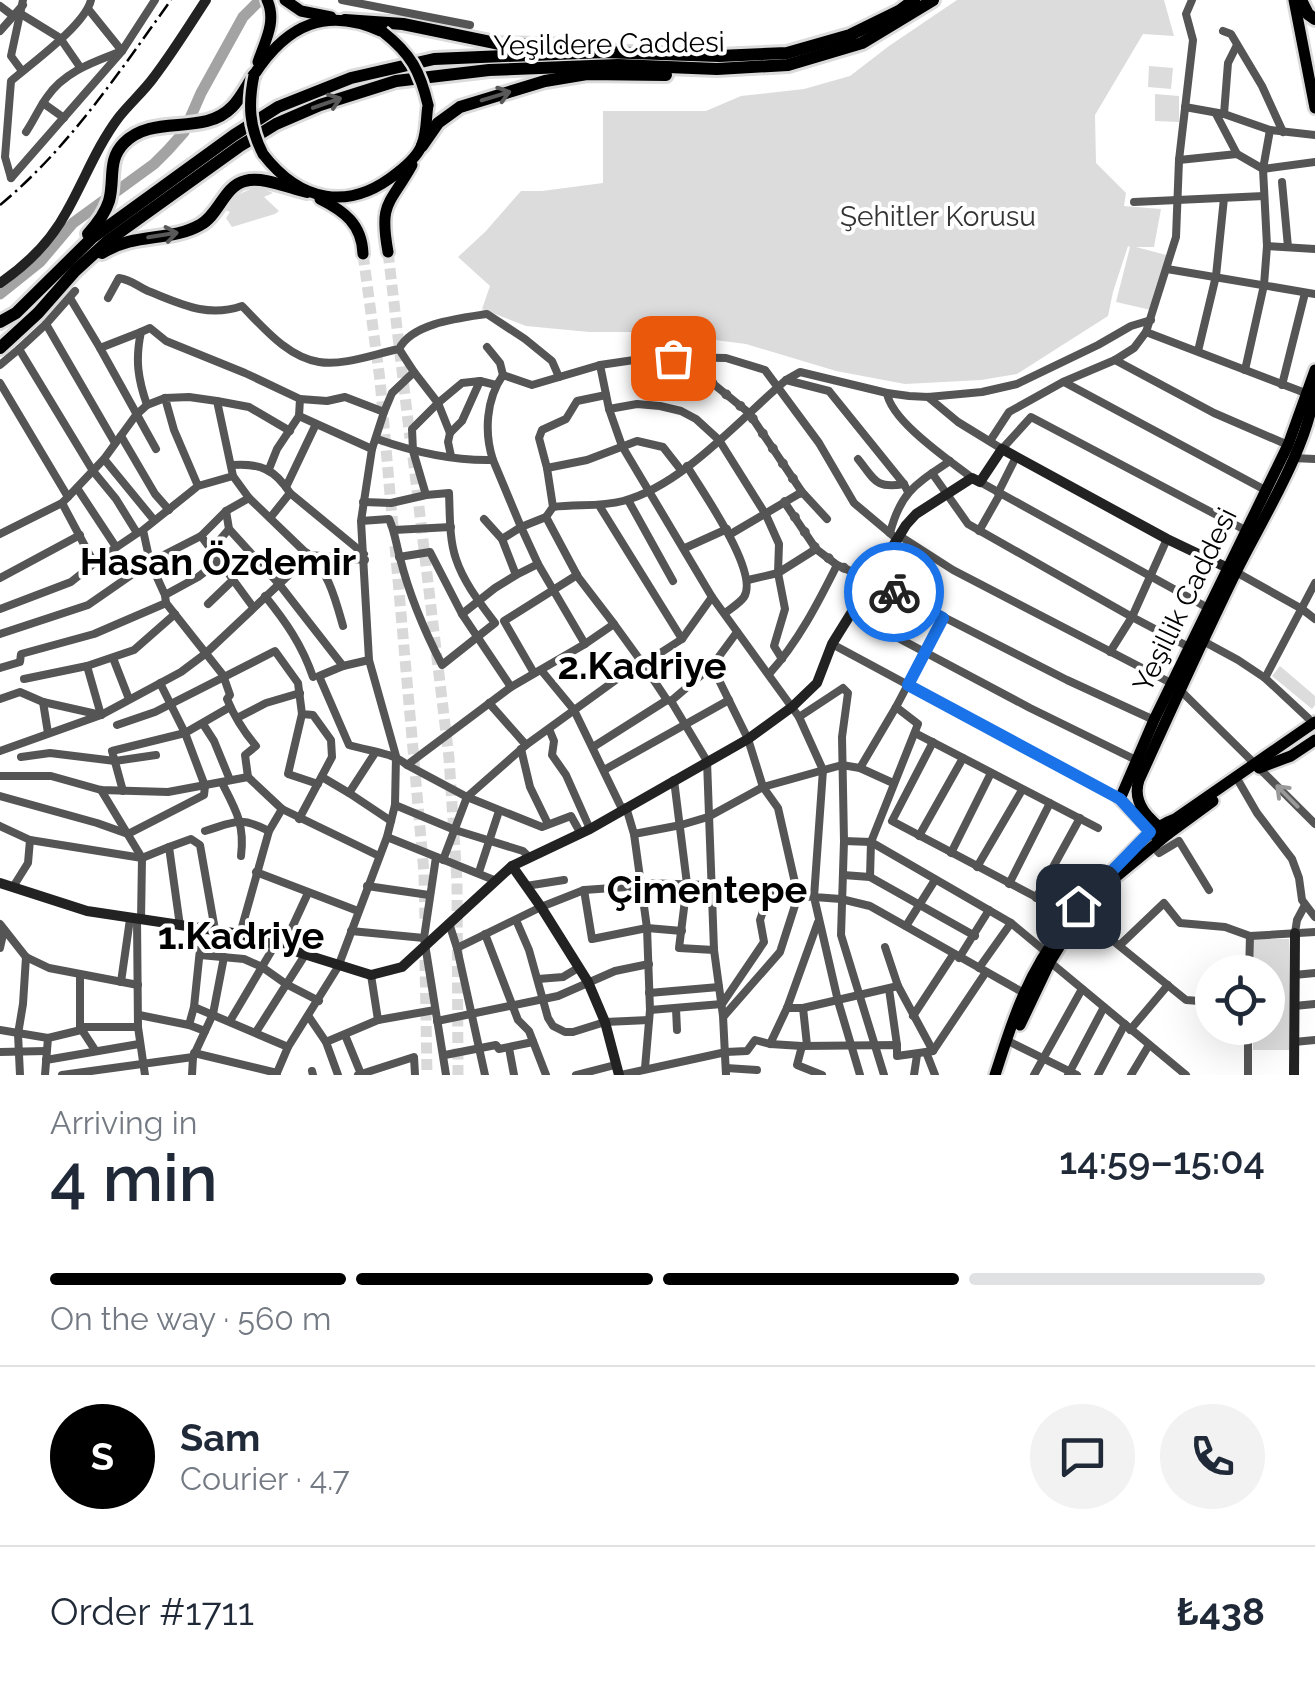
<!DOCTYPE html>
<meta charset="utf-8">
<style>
:root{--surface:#fff;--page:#f2f2f3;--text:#1f2937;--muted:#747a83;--line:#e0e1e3;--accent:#000}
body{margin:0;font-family:Raleway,sans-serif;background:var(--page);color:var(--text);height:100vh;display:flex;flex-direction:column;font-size:38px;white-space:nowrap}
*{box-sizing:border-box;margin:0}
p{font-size:32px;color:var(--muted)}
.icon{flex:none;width:55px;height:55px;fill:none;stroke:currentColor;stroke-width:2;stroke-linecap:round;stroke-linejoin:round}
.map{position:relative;height:1075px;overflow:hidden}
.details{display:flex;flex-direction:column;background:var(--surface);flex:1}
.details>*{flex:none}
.tools{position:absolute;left:1195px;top:955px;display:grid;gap:20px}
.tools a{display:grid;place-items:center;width:90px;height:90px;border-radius:50%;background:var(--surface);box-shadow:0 10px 40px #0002;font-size:50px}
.pin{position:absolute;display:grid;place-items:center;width:85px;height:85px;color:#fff;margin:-42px;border-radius:20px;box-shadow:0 5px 15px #0006}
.courier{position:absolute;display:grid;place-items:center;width:100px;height:100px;margin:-50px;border:8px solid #1a73e8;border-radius:50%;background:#fff;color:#222;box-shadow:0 2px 12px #0007}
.summary em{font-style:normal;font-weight:600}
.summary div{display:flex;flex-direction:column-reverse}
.summary{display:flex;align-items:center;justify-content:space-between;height:170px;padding:0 50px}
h1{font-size:65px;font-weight:600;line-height:75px}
.bar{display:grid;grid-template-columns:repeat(4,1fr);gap:15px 10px;align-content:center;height:120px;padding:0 50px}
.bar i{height:12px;border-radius:8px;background:var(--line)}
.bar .on{background:var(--accent)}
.bar p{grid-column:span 4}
.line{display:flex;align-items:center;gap:25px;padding:0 50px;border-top:2px solid var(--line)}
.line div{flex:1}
.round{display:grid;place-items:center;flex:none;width:105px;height:105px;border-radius:52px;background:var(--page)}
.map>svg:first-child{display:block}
.green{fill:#dcdcdc}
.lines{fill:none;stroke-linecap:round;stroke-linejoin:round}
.river{stroke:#a3a3a3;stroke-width:11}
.primary-tunnel{stroke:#d9d9d9;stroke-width:11;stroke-dasharray:11 5.5;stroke-linecap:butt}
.primary-casing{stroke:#dbdbdb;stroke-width:16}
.highway-casing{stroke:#dbdbdb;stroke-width:18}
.street{stroke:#555;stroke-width:8}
.secondary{stroke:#222;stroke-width:10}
.primary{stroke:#000;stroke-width:11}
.highway{stroke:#000;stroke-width:12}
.rail{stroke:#000;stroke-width:2.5;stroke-dasharray:15 5 2.5 5;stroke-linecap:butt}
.primary-bridge-casing{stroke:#dbdbdb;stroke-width:16;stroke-linecap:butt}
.primary-bridge{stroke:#000;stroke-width:11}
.oneway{stroke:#595959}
.oneway2{stroke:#999}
.done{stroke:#595959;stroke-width:10;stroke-dasharray:0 18}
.route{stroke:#1a73e8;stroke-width:12}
.labels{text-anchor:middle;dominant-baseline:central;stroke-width:8;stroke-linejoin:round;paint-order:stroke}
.street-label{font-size:28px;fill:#000;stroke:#fff}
.park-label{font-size:28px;fill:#333;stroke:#fff}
.district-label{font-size:38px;font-weight:bold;fill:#000;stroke:#fff}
</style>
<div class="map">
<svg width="1315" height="1075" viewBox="0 0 1315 1075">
<rect width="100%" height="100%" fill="#fff"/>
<g class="green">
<path d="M957 0H1164L1174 36 1143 34 1095 115 1096 163 1126 193 1124 206 1161 209 1154 247H1136L1170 256 1151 310 1116 302 1130 247 1128 246 1113 292 1108 316 1017 374 981 380 905 384 836 371 746 344 653 332H589L526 326 482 309 490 286 458 257 485 232 521 191H542L603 183V111H706L741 96 804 89 850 76 889 46Z"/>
<path d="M1149 66 1173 68 1171 89 1148 87Z"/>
<path d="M1155 94 1179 96V122L1155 121Z"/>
<path d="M257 186 273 193 264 197 279 211 275 214 232 227 226 218 230 212 225 210 233 197Z"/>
<path d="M1280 666 1315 696V705L1312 709 1272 676Z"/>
<path d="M1252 939H1289L1290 1050H1253V1028H1268V972H1253Z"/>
</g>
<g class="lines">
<path class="river" d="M0 294 40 262 73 223 154 164 168 150 184 132 201 93 243 17 260 0"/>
<g class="primary-tunnel">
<path d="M388 252 410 438"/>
<path d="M363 254 380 380 393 528"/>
<path d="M413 457 449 758 457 881 458 1075"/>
<path d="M395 546 424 873 425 921"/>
<path d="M425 960 427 1075"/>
</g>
<defs>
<g id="primary">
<path d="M285 0 301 11 331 17"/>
<path d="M1294 0 1315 108"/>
<path d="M258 62C265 41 277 21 267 0"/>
<path d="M254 75C287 24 327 6 383 32"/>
<path d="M263 154C300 202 349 212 397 173 406 166 419 154 422 144 427 132 426 117 428 105"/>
<path d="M320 199C344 211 362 224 363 254"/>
<path d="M388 252C379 202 389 206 412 165"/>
<path d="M1259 768 1291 756 1315 740"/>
<path d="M1168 834C1150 820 1131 804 1139 780 1171 710 1202 641 1236 572 1260 523 1311 442 1314 390"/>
<path d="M1160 840 1120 799 1154 720 1288 445 1315 370"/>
<path d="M1117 876 1168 834 1213 801"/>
<path d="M1020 1025 1050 962 1069 931"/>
<path d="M995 1075C1004 1048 1012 1020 1024 994 1046 943 1082 901 1121 862 1138 845 1151 828 1175 819L1315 722"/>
</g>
<g id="highway">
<path d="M1302 2 1308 14 1315 19"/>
<path d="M345 20 403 24 500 44 575 46"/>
<path d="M422 146 438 123 460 107 545 81 587 74 666 75"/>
<path d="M88 234C97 224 105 214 109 201 115 180 107 160 124 143 153 113 203 137 232 107 241 98 247 85 254 75"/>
<path d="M102 253C135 232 170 242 200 225 219 215 224 186 245 181 263 176 289 188 307 192"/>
<path d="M0 322 16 313 92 238 234 135 278 107 351 78 434 59 603 52 719 56 787 53 850 35 899 11 914 0"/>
<path d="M0 348 38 313 75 271 109 240 240 146 276 124 320 105 396 81 489 70 618 65 717 69 788 65 862 43 933 0"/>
</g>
</defs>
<use href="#primary" class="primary-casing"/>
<use href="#highway" class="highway-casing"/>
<g class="street">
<path d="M342 0 470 25"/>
<path d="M0 6 12 15"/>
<path d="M21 14 60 38 80 67"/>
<path d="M0 31 23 5"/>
<path d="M1223 31 1231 34 1262 86 1283 132"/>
<path d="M22 71 11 56 23 0"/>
<path d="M43 103 64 118"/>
<path d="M1185 107 1224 114 1270 130 1315 135"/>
<path d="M1216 114 1237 154"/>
<path d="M1224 114 1228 63 1237 45"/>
<path d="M26 132C34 120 39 108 47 97 65 71 94 62 122 51L89 10"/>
<path d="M1179 160 1237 154 1263 169 1315 162"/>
<path d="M11 178 122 51 155 0"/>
<path d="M11 178 5 157 11 81C32 63 85 25 91 0"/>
<path d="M1282 182 1288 247"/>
<path d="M1134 202 1264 196"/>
<path d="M1267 246 1315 249"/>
<path d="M1167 269 1315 294"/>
<path d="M70 298 100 348"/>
<path d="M108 298 119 278C132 280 137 286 148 291 181 304 207 318 242 306 263 327 287 357 319 362 344 366 374 354 399 349 412 323 460 318 487 314L525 339 552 361 559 377"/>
<path d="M46 324 115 443"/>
<path d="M141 332 100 348 156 449"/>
<path d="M1146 332 1308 394"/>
<path d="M487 347 500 363 503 375"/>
<path d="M19 349 46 324 75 291"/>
<path d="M399 349 414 372"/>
<path d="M1198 351 1216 276 1224 198"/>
<path d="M1115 360 1214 413 1288 445"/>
<path d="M669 361 711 382 749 413 802 492 827 519"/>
<path d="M0 365 19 349 93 471 116 499 137 533"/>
<path d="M600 365 609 409 622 446 712 597 799 717 823 770 814 897 841 899 870 906 1024 993"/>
<path d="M1245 370 1264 285 1267 246 1263 169 1270 130"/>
<path d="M786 380 829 391 904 484 908 492"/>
<path d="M1064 382 1267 491"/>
<path d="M0 383 68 497 62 503 0 534"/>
<path d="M1282 385 1305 293"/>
<path d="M887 393C891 421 949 460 972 478"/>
<path d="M928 397 958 422 1002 449 1031 417 1247 531"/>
<path d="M165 398 147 405C138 379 135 360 141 332L150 328 166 341 245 373 300 399 299 416 372 449"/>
<path d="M300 399 327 401 345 397 384 412"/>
<path d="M217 401 249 407 290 431"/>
<path d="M609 409 637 404 660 406 681 411 696 419 719 440 766 515 779 544 778 573 785 609 774 646 782 659"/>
<path d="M450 433 462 421 480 381 496 385"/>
<path d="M121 436 155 494 169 510"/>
<path d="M377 439C414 452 454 461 493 460L521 527 502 539 484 519"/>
<path d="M990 441 1009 412 1063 382 1115 360 1134 348 1146 332 1176 237 1179 160 1193 40 1186 14 1192 0"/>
<path d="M451 456 448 442 450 433 438 403 462 383 480 381"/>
<path d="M1293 458 1315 459"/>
<path d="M104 459 154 520"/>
<path d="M858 459C875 480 875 489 904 484"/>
<path d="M493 460C484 433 486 399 503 375L532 385 600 365 634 360 669 361 673 357 726 358 765 370 819 443 854 503 898 540"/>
<path d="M232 465C259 463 275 469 290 493L270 518"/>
<path d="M687 466C701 490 760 572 744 597 740 603 730 609 725 613"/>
<path d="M547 468 587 460 637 441 663 447 681 470"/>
<path d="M269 469 277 449 299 416"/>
<path d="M932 473 968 524 1132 617 1189 647"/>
<path d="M233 476 249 498"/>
<path d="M980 482 1208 608"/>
<path d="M286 487 316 424"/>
<path d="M77 488 116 547"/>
<path d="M290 493 364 554"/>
<path d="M998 493 1016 457"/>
<path d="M68 497 104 459 136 415 147 405"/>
<path d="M628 500 673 581"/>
<path d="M363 502 391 503 426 495"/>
<path d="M62 503 94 563"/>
<path d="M785 503 816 549 837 565 873 581 1067 680 1154 720"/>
<path d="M553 507C577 504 600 507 623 501 682 486 740 419 786 380L800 372 887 393 909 396 928 397 982 392 1017 384 1098 345 1131 326 1151 320"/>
<path d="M600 507 682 639"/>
<path d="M226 511 229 529 279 584 343 666"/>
<path d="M546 517 521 527 538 564 585 644"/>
<path d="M394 530 451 527"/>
<path d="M979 531 1000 494"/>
<path d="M890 533C901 491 916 484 950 461"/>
<path d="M729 535 802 492"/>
<path d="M201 536 253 607"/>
<path d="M900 536 953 570 1171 683"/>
<path d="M685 548 727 529"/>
<path d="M211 550 229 529"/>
<path d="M399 557 430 552 462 614 511 687"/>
<path d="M1236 572 1302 609 1315 619"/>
<path d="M516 575 538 564"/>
<path d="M0 578 80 535"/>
<path d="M748 580 778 573 816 549"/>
<path d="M165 595 150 562 143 530 198 486 233 476 217 401 189 397 165 398 174 430 198 486"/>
<path d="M265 596C286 622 302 645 313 677"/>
<path d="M166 603 223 675 230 695 227 699C234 716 244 732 256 746L245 755 248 777"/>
<path d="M208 604 233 580"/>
<path d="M0 609 71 582 102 557 139 532"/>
<path d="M462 614 495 588 516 575 502 539"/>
<path d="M870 623 1030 708 1136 760"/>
<path d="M614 624 643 664 682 639 712 597"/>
<path d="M0 634 88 605 150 562 201 536 226 511 249 498 304 551C327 565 336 601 343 626"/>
<path d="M1203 641 1238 660 1265 678 1308 718"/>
<path d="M832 644 1120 799"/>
<path d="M1110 652 1132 617 1167 539"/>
<path d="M113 658 129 699"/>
<path d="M369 660 343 666 319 676 349 745C368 751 392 752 407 765L511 687 585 644 614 624 578 577 546 517 553 507 547 468 539 438 542 430 566 419 577 401 606 395"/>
<path d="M87 666 101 715"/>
<path d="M712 666 748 739 763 787 778 808 798 896 814 897 838 1001 860 1075"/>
<path d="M0 668 20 662 21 654 94 634 166 603 165 595 198 577 219 561"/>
<path d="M541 670 574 710 622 809"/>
<path d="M534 673 504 621 577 575"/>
<path d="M769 674C798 642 818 603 837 565"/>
<path d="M1265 678 1315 583"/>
<path d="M24 679 87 666 134 650 175 614"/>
<path d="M1180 690 1254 763"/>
<path d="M0 699 20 692 43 702 101 715"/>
<path d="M671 701 707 761 714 950 723 1016 726 1075"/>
<path d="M43 702 48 733"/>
<path d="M489 703 526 745"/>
<path d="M302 714 288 774 318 784"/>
<path d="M799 717 843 688 848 693 842 737 844 841 841 935 884 1075"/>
<path d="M237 718 266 703 300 693"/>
<path d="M203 724 214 741 230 780"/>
<path d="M117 725 155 712 275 651 298 683 302 714 313 715 331 740 332 757 299 819"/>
<path d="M549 729 554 741 552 755 566 775 590 829"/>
<path d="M915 733 1098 828"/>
<path d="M933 742 892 821 1072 916"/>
<path d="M593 747 667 700"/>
<path d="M521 749 530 787 548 824"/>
<path d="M0 751 101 715 181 672 205 654 310 555 365 560"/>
<path d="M21 757 50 753 115 761 156 755"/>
<path d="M407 765 467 797 542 827 571 816 581 834"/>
<path d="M860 768 896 707 943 618"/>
<path d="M1259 768 1315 824"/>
<path d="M604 770 729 700"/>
<path d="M0 776H51L101 790 168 792 248 777 282 809 379 856"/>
<path d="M322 777 349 793 375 753"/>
<path d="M674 780 687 884 679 948 714 950"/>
<path d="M1239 782 1257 813 1292 859 1299 878 1302 900 1315 917"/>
<path d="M222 783C236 810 245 825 241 856"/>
<path d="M101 790 142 858 169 847"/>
<path d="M123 791 112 751 185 733 230 707"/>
<path d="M349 793 391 821"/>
<path d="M0 796 97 823 128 834 204 795 205 786 185 733 160 683"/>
<path d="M395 805 455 830 523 851 530 858"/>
<path d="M626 807 634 834 647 928 650 1010 645 1068"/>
<path d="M0 826 30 840 142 858 141 920"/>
<path d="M205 831C235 822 240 816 269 831"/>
<path d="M634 834 681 825 708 817 763 787 842 765 860 768 893 783"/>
<path d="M919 836 963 758"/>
<path d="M387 837 494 880"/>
<path d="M844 841 871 842 1011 923 1046 952"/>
<path d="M1153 846 1159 853 1179 841 1209 890"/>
<path d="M951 853 991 773"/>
<path d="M436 857 424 938 446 1075"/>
<path d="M443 860 467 797 526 745 635 666 643 664 667 700 671 701 712 666 737 632"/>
<path d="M977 867 1022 790"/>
<path d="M256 872 358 911"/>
<path d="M479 872 499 811"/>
<path d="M843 875 870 877 975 936"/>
<path d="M870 877 871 842 918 724 896 707"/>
<path d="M642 883 710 885"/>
<path d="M1009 884 1050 803"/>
<path d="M367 886 429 895"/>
<path d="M526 886 564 880"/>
<path d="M13 887 28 863 30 840"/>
<path d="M584 890 592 939 647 928 682 931"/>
<path d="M711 890 798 896 780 952 724 1016"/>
<path d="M1036 898 1080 818"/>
<path d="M1080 914 1186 1000 1212 1002"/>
<path d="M137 919 138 1027 145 1075"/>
<path d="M516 920 529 950 548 1018 553 1026 565 1032H573L605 1022 649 1020"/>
<path d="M449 923 457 948 485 1075"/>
<path d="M0 924 26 957 49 968 138 985"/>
<path d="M180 926 169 847 191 839 200 845 215 930"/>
<path d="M906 926 935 880"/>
<path d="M351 931 424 938"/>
<path d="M1295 933 1297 920 1305 905"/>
<path d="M240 934 269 831 282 809"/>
<path d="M485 934 518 1020 529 1031 546 1075"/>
<path d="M1120 945 1164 903 1180 923 1225 927 1250 936 1315 932"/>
<path d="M283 947 308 893"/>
<path d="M885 947 898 986 933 1051"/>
<path d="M0 948 4 930"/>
<path d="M457 948 541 907 584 890 641 886"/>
<path d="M200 955 244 959 262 967 286 984 319 1001"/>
<path d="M959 958 989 910"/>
<path d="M1050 962 1186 1075"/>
<path d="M979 968 1011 923"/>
<path d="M1249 972 1250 936"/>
<path d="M80 975V1027L95 1050"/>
<path d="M371 975 378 1020"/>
<path d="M1294 975 1315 973"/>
<path d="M538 979 563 977 578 968"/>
<path d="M121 982 130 919"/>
<path d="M889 989 897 1045"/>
<path d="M649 993 719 987"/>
<path d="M1294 1006 1315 1004"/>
<path d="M194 1007 288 1047"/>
<path d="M787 1008H803L898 986"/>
<path d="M803 1008 807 1045"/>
<path d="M676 1009 677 1030"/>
<path d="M650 1010 722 1004 764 942 760 920 769 894"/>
<path d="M139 1015 189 1025 205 1031"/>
<path d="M913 1016 953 955"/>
<path d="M309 1017 326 1042 338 1075"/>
<path d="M230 1021 275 945"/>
<path d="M437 1021 558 996 615 971 649 964"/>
<path d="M189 1025 194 1007 202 930"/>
<path d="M80 1027H138"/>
<path d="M0 1030 48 1038 81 1030"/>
<path d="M1130 1030 1168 985"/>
<path d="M256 1032 305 955"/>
<path d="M345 1035 361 1074"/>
<path d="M326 1042 378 1020 435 1010"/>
<path d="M1294 1042 1315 1040"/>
<path d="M1012 1043 1077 1075"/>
<path d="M770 1044 787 1008 818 922"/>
<path d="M802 1046 797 1065 822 1075"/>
<path d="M509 1048 514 1075"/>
<path d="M0 1052 46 1051"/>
<path d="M926 1052 935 1075"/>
<path d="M194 1053 277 1073"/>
<path d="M445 1055 496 1045 499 1049 533 1042"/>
<path d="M46 1060 139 1044"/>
<path d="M726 1068 757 1070"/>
<path d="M312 1071 313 1075"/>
<path d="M20 1075 18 1034 23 1004 26 957"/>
<path d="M45 1075 48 1038"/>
<path d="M62 1075 193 1057"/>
<path d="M192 1075 193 1057 213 1014 224 957"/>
<path d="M276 1075 288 1047 338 967 387 837 395 805 396 756 369 660 361 521 372 449 384 412 392 393 414 372 438 403 412 429 413 451 426 495 449 493C450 514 449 539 456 559 464 583 480 603 495 623L442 665C425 632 409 594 400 558 396 544 395 532 389 519L361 521"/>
<path d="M358 1075 414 1057 415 1075"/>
<path d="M576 1075 615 1065"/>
<path d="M621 1075 726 1052 747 1051 755 1040 770 1044 802 1046 897 1045V1056L933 1051 986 972"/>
<path d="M914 1075 917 1055"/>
<path d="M1034 1075 1082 989"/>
<path d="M1068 1075 1104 1007"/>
<path d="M1098 1075 1125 1024"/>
<path d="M1131 1075 1149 1045"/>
<path d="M1248 1075V1028"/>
</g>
<g class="secondary">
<path d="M0 283C28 264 51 241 67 211 85 179 97 146 119 117 130 103 144 91 154 77 173 52 189 26 206 0"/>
<path d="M512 866 541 907 588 982 605 1022 619 1075"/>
<path d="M0 883 87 911 240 934 371 975 402 967 512 866 590 829 748 739 792 707 817 683 832 644 906 525 916 514 972 478 980 482 1002 449 1167 539 1232 570"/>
<path d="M1294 1075 1295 933"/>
</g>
<use href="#primary" class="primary"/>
<use href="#highway" class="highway"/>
<path class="rail" d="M0 205C69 148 119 72 171 0"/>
<defs>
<g id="primary-bridge">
<path d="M383 32C411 54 420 71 428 105"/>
<path d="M254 75C248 104 249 127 263 154"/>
</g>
</defs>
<use href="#primary-bridge" class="primary-bridge-casing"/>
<use href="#primary-bridge" class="primary-bridge"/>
</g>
<defs><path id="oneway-shaft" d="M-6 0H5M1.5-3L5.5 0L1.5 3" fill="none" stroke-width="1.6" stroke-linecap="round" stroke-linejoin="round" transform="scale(2.5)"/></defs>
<g class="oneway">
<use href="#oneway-shaft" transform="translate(496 96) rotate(-17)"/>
<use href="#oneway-shaft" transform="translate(327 103) rotate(-19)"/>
<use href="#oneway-shaft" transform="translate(163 235) rotate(-9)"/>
</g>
<use class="oneway2" href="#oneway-shaft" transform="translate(1287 796) rotate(-135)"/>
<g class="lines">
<path class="done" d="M673 358 669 362 711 382 749 413 802 492 785 502 816 549 838 565 894 592"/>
<path class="route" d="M894 592 943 618 908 685 1120 799 1150 832 1078 906"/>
</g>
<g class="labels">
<g class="street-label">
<text transform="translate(609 44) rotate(-1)">Yeşildere Caddesi</text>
<text transform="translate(1185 600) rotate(-64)">Yeşillik Caddesi</text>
</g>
<g class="park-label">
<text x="938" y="216">Şehitler Korusu</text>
</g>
<g class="district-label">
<text x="218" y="561">Hasan Özdemir</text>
<text x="642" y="665">2.Kadriye</text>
<text x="707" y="889">Çimentepe</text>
<text x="241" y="935">1.Kadriye</text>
</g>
</g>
</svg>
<div class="tools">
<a><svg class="icon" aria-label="locate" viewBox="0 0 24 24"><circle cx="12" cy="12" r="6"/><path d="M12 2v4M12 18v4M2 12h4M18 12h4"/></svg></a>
</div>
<div class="pin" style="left:673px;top:358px;background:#ea580c"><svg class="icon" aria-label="bag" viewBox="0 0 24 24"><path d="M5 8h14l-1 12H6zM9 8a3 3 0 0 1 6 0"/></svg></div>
<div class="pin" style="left:1078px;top:906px;background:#1f2937"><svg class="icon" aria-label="home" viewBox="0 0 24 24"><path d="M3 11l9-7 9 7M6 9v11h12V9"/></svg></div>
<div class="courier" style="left:894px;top:592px"><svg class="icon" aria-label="bike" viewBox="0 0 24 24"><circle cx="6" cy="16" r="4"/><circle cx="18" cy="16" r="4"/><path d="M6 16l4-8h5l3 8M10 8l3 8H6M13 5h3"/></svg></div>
</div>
<section class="details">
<div class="summary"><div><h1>4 min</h1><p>Arriving in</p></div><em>14:59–15:04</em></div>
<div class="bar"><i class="on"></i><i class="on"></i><i class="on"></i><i></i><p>On the way · 560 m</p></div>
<div class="line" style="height:180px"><b class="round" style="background:var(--accent);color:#fff">S</b><div><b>Sam</b><p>Courier · 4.7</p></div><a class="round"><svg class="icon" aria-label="chat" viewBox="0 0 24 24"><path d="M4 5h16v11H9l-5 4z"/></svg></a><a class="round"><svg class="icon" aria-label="phone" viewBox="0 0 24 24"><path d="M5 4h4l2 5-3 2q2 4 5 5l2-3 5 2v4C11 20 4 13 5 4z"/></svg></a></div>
<div class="line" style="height:130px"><div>Order #1711</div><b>₺438</b></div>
</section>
